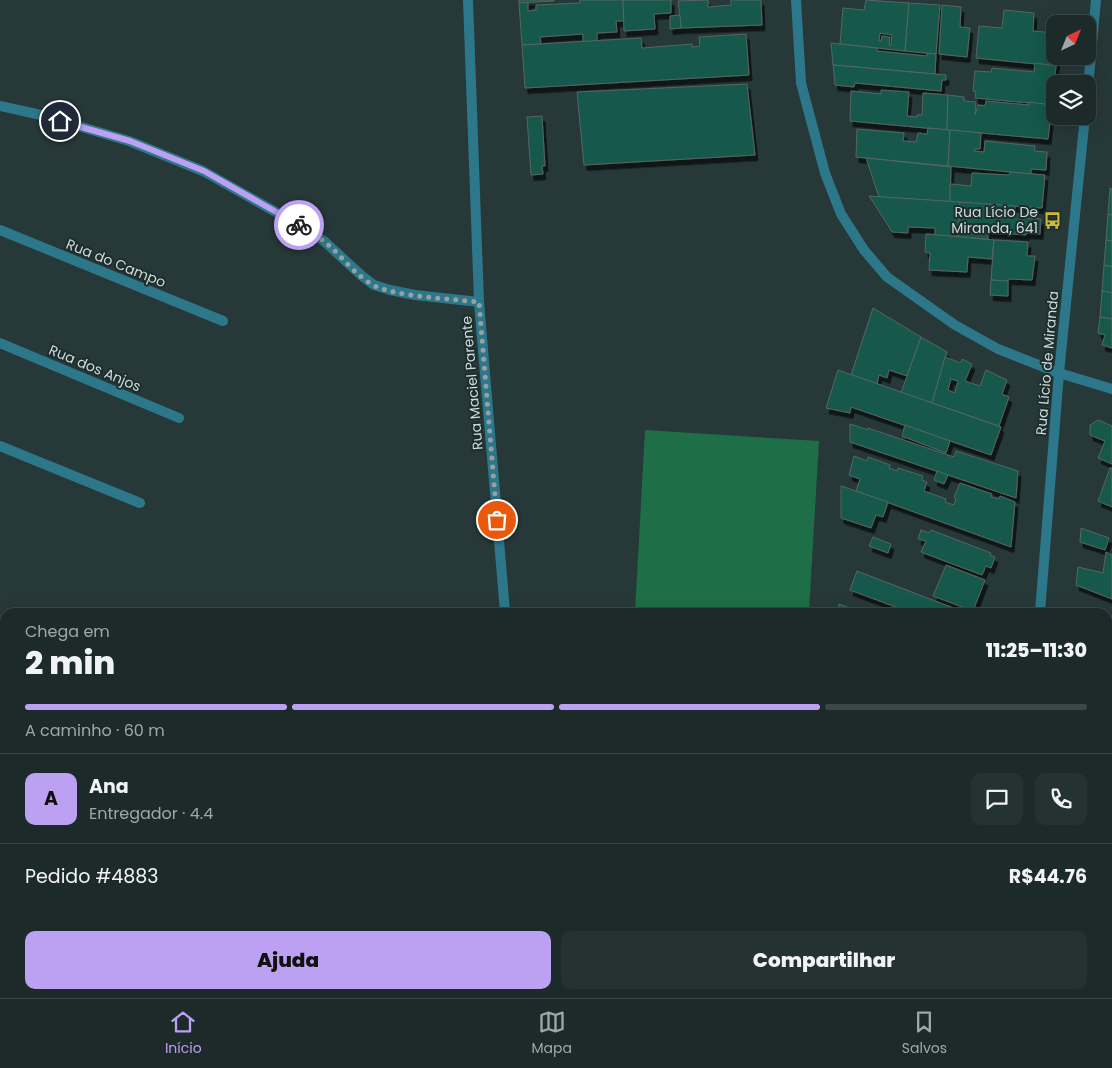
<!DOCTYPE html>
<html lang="pt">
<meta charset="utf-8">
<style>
:root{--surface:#1d2a2a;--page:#253232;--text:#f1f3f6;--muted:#a0a7a8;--line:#3b4647;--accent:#bca0f2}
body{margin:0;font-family:Poppins,sans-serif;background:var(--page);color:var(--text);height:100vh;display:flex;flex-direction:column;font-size:19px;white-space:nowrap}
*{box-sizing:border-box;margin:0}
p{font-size:16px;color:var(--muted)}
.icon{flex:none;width:28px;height:28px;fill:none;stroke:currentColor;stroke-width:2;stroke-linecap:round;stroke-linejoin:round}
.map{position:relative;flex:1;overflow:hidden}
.side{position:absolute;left:0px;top:608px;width:1112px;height:391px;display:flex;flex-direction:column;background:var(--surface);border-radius:15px 15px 0 0;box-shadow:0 5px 20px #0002,0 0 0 1px var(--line)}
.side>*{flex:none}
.needle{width:32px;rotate:43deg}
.fabs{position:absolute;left:1046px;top:15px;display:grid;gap:10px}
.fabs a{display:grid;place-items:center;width:50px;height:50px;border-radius:10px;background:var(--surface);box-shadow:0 5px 20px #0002,0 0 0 1px var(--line);font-size:25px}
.pin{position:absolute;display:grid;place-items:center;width:42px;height:42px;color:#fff;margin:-21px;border:2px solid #fff;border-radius:50%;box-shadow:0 1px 5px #0007}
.courier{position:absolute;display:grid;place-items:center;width:50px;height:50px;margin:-25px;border:4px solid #bca0f2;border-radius:50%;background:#fff;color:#222;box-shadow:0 1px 6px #0007}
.headline em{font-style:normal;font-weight:800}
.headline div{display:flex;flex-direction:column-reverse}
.headline{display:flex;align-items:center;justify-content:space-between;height:85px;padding:0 25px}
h1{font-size:32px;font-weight:800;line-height:38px}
.bar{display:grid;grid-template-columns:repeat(4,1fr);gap:8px 5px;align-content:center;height:60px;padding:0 25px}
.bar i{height:6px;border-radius:4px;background:var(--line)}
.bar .current{background:var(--accent)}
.bar p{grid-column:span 4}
.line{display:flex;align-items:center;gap:12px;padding:0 25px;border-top:1px solid var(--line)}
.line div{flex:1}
.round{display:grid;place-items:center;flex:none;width:52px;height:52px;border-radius:10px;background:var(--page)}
.button{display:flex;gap:10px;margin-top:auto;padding:10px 25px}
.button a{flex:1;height:58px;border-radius:10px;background:var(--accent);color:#111;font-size:20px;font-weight:800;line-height:58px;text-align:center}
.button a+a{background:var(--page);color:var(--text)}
.tab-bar{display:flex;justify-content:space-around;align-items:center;height:70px;border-top:1px solid var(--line);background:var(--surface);font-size:14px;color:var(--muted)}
.tab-bar a{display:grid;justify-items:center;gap:2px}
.tab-bar .current{color:var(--accent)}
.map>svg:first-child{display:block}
.green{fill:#1e6e47}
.building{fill:#17584c;stroke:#556661;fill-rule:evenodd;filter:url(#shadow)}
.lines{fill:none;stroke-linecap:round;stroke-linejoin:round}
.minor{stroke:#2d778a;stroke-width:10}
.tertiary{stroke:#2d778a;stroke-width:10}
.done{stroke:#96a1a2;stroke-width:5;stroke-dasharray:0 9}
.route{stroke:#bca0f2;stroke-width:6}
.labels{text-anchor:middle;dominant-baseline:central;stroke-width:4;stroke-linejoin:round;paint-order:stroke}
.poi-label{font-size:14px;fill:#d1dadb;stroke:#1d2e2e;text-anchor:end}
.street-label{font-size:14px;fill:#d1dadb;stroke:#1d2e2e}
</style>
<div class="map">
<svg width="1112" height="998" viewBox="0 0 1112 998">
<defs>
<filter id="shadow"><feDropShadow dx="3" dy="5.5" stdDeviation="0" flood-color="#0009"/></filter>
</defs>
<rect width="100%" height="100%" fill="#273838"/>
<path class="green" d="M645 430 819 441 809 612H635Z"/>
<g class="building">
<path d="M519 0H554V1L519 3Z"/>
<path d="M580 0H623L624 21H616L617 32 597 33V41L583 42V34L540 37 541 44 522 45 519 3 528 2V11L536 10V5L580 3Z"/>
<path d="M623 0H671V13L654 14 655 29 624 31Z"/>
<path d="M708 0V7L731 5V0H761L762 25 681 28 678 1Z"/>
<path d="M866 0 909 3 905 51 840 44 843 8 864 10ZM880 33 892 35 891 45H889L890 37 882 36 881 41H879Z"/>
<path d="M909 3 940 5 936 54 905 51Z"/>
<path d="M942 5 961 7 960 27 970 28 967 57 939 54Z"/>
<path d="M1004 10 1034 13 1033 31 1054 33 1051 54 1057 56 1056 66 976 58 979 26 1002 28Z"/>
<path d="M680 15 681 28 670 29V16Z"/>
<path d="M746 34 749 75 525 88 522 45 641 38 642 48 692 44V47L700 46 699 37Z"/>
<path d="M831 43 877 48V51L927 56V53L936 54 935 74 833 65Z"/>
<path d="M1035 63 1056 66 1052 105 975 98 976 92 973 91 975 71 991 72 992 68 1034 72Z"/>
<path d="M833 65 946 75V80H942L941 91 855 83 854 87 835 85Z"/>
<path d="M747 84 755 155 584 165 577 92Z"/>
<path d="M881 90 909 92 907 116 917 117V115H922L923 93 948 95 947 130 850 121 851 91 881 94Z"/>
<path d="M948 95 964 97V101L976 102 975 115 978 105 985 106 986 101 1029 105V102L1052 105 1048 139 947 130Z"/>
<path d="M542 116 545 166H542L543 174 531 175 527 117Z"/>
<path d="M928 128 950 130 948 166 856 157 857 129 904 133 903 141 916 142 918 133 927 134Z"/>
<path d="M950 130 981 133 980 149H974V151L984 152 985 141 1035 146 1034 151 1047 152 1046 170 1031 169V174L948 166Z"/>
<path d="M866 158 951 167 950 202 879 197Z"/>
<path d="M1010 172 1045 175 1042 208 950 202V184L971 186 972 173 1009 175Z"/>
<path d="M1110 188 1112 189V215L1108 214Z"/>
<path d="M869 196 960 202 958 237 935 235V228L908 227V233L892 232Z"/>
<path d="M960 202 1015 206 1014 214H1024V218L1041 219 1040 234 1026 233V235L988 232V239L958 237Z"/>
<path d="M1108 214 1112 215V241L1106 240Z"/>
<path d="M926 234 994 240 992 259 968 257 967 272 929 270 930 253 925 252Z"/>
<path d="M994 240 1028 242 1027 256H1035L1032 280 1009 279 1008 281 991 280Z"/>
<path d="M1106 240 1112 241V267L1104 265Z"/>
<path d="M1104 265 1112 267V293L1102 291Z"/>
<path d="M991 280 1008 281V296L990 295Z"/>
<path d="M1102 291 1112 293V319L1100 317Z"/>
<path d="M873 308 921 337 907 376 889 370 887 378 879 375 877 384 851 375Z"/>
<path d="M1100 317 1112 319V348L1102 345 1105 335 1098 333Z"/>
<path d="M921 337 947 352 932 403 901 393Z"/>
<path d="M945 357 961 363 962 359 972 364 965 381 980 386 986 370 1007 380 1002 394 1009 397 999 426 932 403ZM951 379 958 381 955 393 948 390Z"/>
<path d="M838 370 1001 427 991 455 851 407 850 413 826 408Z"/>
<path d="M1098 420 1112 426V464L1098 458 1105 441 1090 435V425Z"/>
<path d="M850 424 868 430V428L954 457 956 451 1018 471 1016 498 850 442Z"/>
<path d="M905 425 950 441 946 453 902 436Z"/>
<path d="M854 456 867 461 868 457 890 465 889 468 897 471 898 468 923 476 922 480 927 482 924 491 946 499 945 502 954 505 956 499 954 498 960 483 992 494 991 497 999 499 1000 496 1015 502 1011 547 856 491 860 479 849 475Z"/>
<path d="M1110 468H1112V507L1098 501Z"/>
<path d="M937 471 948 475 944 484 934 480Z"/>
<path d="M841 486 888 502 883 517 876 515 871 528 841 518Z"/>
<path d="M1081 528 1109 538 1105 550 1080 542Z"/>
<path d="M921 530 929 533 931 530 991 553 990 555 995 557 991 568 986 566 982 575 921 552 926 541 918 539Z"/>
<path d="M873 537 891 544 888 553 869 546Z"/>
<path d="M1106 552 1112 555V599L1076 585 1078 567 1103 573Z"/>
<path d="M946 565 985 580 973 611 933 596Z"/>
<path d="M857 571 964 612H909L850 590Z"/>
<path d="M839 604 860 612H839Z"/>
<path d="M1112 616V635L1108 634V627Z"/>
<path d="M1112 817V910L1108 908V830Z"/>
<path d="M1111 919 1112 998 1048 997 1049 994H1108V928Z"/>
<rect x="592" y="994" width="91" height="4"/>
<path d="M800 994H816V998H799Z"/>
<path d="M838 994H866L865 998H837Z"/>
<rect x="900" y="994" width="28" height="4"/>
</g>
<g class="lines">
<g class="minor">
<path d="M468 0 479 302 505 612"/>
<path d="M796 0 801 83 825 173 841 214 864 250 887 277 955 325 998 349 1059 373 1112 389"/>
<path d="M1088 87 1096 0"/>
<path d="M0 106 41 115 129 141 203 171 297 224 324 241 362 276 374 285 390 290 415 295 479 302"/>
<path d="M0 230 223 321"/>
<path d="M0 343 179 418"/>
<path d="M0 446 140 503"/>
<path d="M1040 612 1059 373 1085 116"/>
<path d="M1009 998V994"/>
</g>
<g class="tertiary">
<path d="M0 967 5 969"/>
<path d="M63 994 73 998"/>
</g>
</g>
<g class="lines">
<path class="done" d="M299 225C307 231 317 236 325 242 341 255 355 275 373 285 395 297 453 299 479 302L497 520"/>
<path class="route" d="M60 121 130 141 204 171 299 225"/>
</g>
<defs>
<symbol id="bus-bare" viewBox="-9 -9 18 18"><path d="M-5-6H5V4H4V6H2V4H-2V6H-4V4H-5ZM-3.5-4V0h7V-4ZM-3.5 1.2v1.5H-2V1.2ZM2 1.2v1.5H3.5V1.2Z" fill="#d1b736" stroke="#1d2e2e" stroke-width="2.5" paint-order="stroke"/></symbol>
</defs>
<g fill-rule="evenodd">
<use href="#bus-bare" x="1040" y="208" width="25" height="25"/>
</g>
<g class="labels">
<g class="poi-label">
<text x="1038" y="212">Rua Lício De<tspan x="1038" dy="16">Miranda, 641</tspan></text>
</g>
<g class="street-label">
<text transform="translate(116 263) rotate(22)">Rua do Campo</text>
<text transform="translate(1047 363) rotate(-85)">Rua Lício de Miranda</text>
<text transform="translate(95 368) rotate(23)">Rua dos Anjos</text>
<text transform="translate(472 383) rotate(-95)">Rua Maciel Parente</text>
</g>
</g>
</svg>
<div class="fabs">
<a><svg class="needle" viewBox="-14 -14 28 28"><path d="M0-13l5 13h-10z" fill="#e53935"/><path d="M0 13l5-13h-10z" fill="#a0a7a8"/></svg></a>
<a><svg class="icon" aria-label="layers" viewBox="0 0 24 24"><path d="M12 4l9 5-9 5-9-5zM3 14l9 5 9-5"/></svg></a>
</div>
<div class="pin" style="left:497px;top:520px;background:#ea580c"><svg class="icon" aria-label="bag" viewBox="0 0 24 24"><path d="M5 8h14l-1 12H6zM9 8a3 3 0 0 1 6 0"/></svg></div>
<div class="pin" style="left:60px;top:121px;background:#1f2937"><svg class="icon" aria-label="home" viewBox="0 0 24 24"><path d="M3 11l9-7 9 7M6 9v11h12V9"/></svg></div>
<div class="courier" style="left:299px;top:225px"><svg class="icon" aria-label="bike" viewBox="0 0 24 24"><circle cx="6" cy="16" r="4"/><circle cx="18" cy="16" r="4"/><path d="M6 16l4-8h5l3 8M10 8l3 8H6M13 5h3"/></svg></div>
<section class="side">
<div class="headline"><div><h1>2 min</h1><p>Chega em</p></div><em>11:25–11:30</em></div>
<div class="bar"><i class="current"></i><i class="current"></i><i class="current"></i><i></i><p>A caminho · 60 m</p></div>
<div class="line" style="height:90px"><b class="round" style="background:var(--accent);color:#111">A</b><div><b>Ana</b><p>Entregador · 4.4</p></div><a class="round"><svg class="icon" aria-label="chat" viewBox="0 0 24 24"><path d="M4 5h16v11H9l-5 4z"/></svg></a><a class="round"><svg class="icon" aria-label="phone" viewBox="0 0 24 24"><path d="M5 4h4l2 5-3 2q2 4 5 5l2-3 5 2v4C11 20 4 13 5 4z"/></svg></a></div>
<div class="line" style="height:65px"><div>Pedido #4883</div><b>R$44.76</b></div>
<div class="button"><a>Ajuda</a><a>Compartilhar</a></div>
</section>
</div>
<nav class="tab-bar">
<a class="current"><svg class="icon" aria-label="home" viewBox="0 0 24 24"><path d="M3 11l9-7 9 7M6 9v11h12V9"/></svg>Início</a>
<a><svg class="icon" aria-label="map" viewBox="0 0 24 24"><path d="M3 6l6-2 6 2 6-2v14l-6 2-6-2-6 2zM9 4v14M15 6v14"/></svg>Mapa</a>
<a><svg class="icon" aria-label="saved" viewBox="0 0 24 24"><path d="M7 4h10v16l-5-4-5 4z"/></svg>Salvos</a>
</nav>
